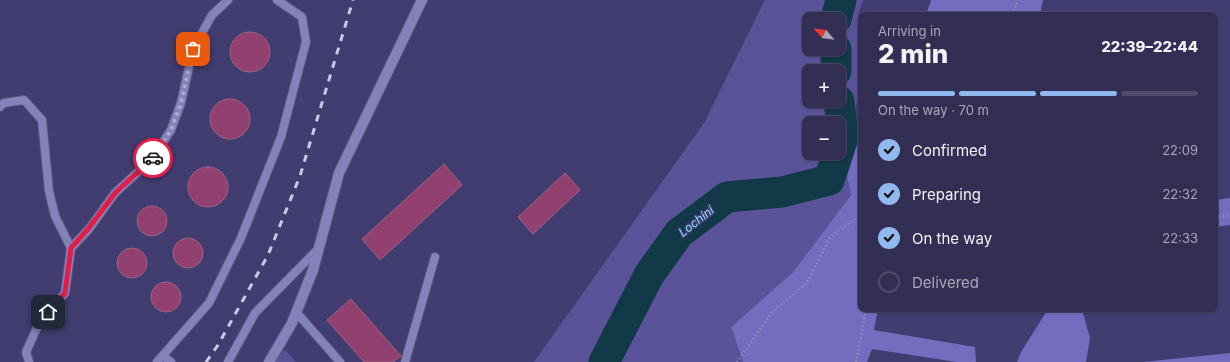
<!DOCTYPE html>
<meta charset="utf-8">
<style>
:root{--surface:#322e54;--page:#3a365a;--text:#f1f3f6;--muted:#a8a8b8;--line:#4d4a6b;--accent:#90b9f0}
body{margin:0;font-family:Inter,sans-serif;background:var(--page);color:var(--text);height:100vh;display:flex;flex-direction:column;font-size:15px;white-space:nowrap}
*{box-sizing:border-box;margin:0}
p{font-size:13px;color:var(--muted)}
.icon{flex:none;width:22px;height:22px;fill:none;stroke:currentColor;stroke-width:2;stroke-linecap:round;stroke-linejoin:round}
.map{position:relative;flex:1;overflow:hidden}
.panel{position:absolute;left:858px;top:12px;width:360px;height:300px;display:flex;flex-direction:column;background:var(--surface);border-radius:8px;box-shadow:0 1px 3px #0004,0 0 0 1px var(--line)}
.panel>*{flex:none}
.needle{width:26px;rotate:298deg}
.buttons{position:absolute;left:802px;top:12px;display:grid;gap:8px}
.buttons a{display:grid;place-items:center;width:44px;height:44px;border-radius:8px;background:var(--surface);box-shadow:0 1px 3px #0004,0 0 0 1px var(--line);font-size:20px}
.pin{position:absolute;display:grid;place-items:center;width:34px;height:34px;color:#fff;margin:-17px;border-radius:8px;box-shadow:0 2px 6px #0006}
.courier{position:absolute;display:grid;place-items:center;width:40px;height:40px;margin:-20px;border:3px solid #e11d48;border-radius:50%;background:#fff;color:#222;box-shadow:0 1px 5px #0007}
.overview em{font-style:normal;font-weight:800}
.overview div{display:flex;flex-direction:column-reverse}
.overview{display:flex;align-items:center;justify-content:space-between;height:68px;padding:0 20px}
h1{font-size:26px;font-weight:800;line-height:30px}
.bar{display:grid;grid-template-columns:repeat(4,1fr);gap:6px 4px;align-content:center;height:48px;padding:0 20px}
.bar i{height:5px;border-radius:3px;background:var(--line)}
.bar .on{background:var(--accent)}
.bar p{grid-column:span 4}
ol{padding:0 20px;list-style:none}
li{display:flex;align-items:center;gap:12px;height:44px}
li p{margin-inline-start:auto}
li .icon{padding:4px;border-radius:50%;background:var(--accent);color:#111;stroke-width:4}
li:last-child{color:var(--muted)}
li i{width:22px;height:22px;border:2px solid var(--line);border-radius:50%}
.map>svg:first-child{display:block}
.green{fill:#5a5399;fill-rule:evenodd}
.forest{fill:#736cbf}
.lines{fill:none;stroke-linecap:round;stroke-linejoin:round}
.river{stroke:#123947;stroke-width:31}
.building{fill:#914070;stroke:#9d6483}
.lane-casing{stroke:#5b567f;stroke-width:10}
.street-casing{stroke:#5b567f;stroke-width:12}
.path{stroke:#9b98ba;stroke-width:2.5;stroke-dasharray:1 3;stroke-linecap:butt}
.lane{stroke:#8482ba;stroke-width:8}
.street{stroke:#8482ba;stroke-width:10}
.rail{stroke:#cac9e2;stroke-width:3;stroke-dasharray:7 7;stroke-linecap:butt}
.done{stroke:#afadcb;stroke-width:4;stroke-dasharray:0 7.2}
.route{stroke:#e11d48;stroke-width:5}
.labels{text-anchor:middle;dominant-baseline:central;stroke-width:3;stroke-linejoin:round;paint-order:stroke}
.water-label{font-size:12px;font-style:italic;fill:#8bddfe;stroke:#423d70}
</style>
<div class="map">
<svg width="1230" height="362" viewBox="0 0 1230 362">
<rect width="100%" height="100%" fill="#423d70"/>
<g class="green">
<path d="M765 0H863L858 15 861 52V68L847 177 851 195 793 272 731 327 743 362H534L704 123ZM809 19H839V49H809ZM809 71H839V101H809ZM809 123H839V153H809Z"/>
<path d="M285 350 296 362H273Z"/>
</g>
<g class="forest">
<path d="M931 0H1043L1040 15H926Z"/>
<path d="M861 139V309H878L874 330 975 347 976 362H957L872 349 867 362H743L731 327 793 272 851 195 847 177 852 144Z"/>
<path d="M1230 198V225L1215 227V200Z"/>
<path d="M1048 309H1082L1090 338 1086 362H1017L1021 352Z"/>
<path d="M1230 353V362H1143Z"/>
</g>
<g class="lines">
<g class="river">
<path d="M836 19 841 0"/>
<path d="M836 49V71"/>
<path d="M839 101 843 137 839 150"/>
<path d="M604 362 649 275 679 233 727 197 782 192 829 180 838 153"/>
</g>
</g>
<g class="building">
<circle cx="250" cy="52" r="20"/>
<circle cx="230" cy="119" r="20"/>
<path d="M444 164 462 185 380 260 362 239Z"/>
<circle cx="208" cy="187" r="20"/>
<path d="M565 173 580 190 533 234 518 217Z"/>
<circle cx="152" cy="221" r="15"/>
<circle cx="188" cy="253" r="15"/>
<circle cx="132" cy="263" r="15"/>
<circle cx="166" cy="297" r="15"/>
<path d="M351 299 401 356 393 362H364L327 320Z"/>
</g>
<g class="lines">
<defs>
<g id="lane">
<path d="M0 107 4 103 24 100 42 120 49 191 55 216 71 248 65 293 40 321 26 352 29 362"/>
<path d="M71 248 89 229 115 193 151 160 171 130 181 103 193 49 212 15 228 0"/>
<path d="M296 312 340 362"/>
<path d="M163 356 171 362"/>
<path d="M157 362 209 303 241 238 281 137 306 42 302 17 277 0"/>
<path d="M228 362 255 313 319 248"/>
<path d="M405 362 435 257"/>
</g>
<path id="street" d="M269 362 292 323 313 270 339 173 422 0"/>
</defs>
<use href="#lane" class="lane-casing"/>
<use href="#street" class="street-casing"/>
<g class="path">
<path d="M1012 15 1018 0"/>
<path d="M1215 217 1230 215"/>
<path d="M737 362 773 311 806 284 831 236 861 215"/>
<path d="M856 362 866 309"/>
</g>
<use href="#lane" class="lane"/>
<use href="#street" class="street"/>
<path class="rail" d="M206 362 218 345 268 255 300 176 353 0"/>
</g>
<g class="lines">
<path class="done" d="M153 158 171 130 181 103 193 49"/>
<path class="route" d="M48 312 65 293 71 248 88 229 115 193 153 158"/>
</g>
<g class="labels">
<g class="water-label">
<text transform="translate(696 221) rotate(-38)">Lochini</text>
</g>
</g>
</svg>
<div class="buttons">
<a><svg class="needle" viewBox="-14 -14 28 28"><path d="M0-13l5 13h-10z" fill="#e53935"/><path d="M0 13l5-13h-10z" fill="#a8a8b8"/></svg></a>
<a>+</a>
<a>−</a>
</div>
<div class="pin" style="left:193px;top:49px;background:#ea580c"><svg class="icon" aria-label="bag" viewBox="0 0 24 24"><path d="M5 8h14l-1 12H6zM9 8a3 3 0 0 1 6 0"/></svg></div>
<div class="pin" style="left:48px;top:312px;background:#1f2937"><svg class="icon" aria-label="home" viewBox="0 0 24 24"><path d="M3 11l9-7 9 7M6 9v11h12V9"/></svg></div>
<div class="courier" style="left:153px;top:158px"><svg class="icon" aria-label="car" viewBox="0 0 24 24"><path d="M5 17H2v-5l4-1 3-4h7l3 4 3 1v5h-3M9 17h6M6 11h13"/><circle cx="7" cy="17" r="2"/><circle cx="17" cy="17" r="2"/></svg></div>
<section class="panel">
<div class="overview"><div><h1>2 min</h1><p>Arriving in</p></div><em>22:39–22:44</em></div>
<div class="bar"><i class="on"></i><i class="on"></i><i class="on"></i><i></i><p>On the way · 70 m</p></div>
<ol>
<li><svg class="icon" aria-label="check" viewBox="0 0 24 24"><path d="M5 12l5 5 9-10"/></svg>Confirmed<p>22:09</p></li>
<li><svg class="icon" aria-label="check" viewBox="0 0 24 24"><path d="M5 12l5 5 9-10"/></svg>Preparing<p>22:32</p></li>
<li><svg class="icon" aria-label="check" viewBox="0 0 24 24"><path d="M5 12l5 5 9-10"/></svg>On the way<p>22:33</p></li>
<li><i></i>Delivered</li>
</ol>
</section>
</div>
